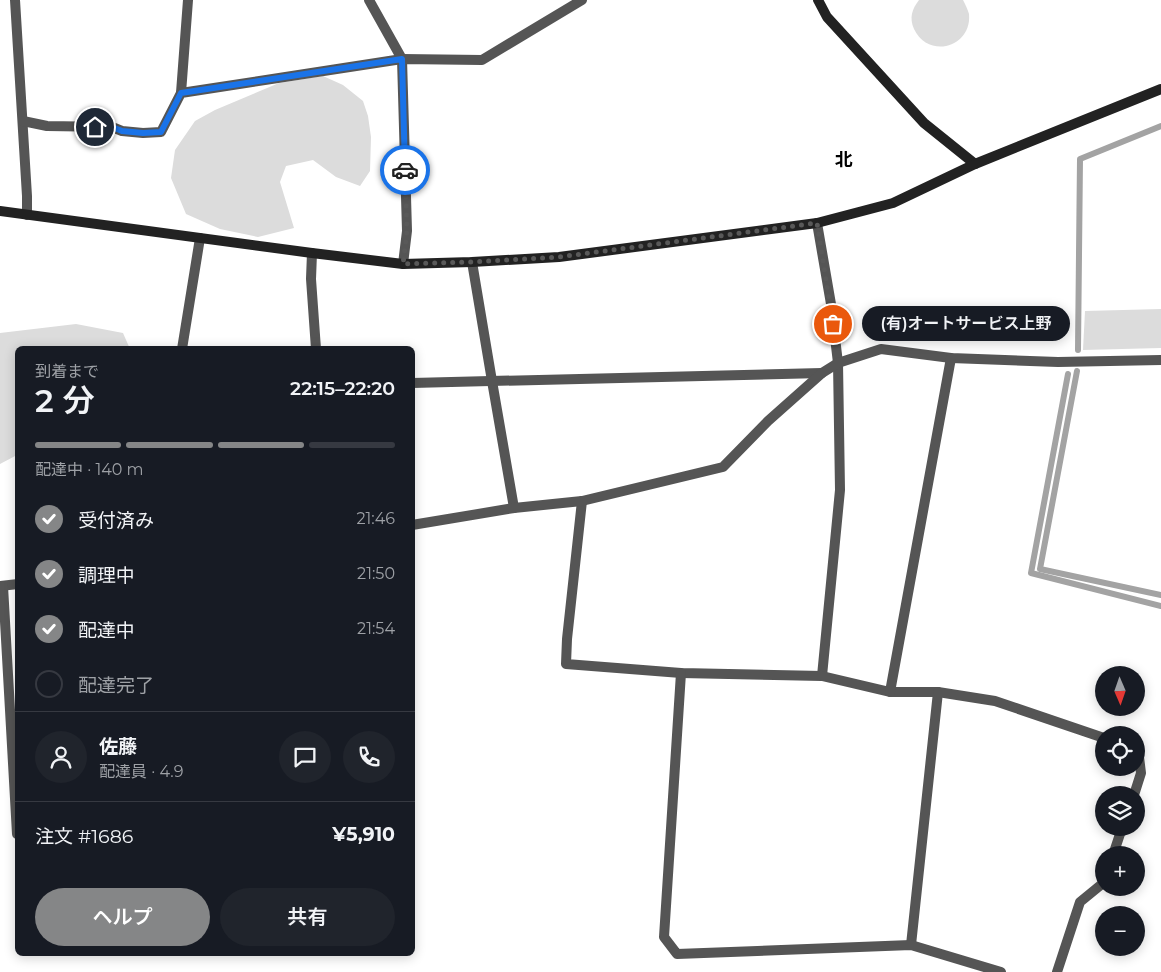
<!DOCTYPE html>
<html lang="ja">
<meta charset="utf-8">
<style>
:root{--surface:#171b24;--page:#20242c;--text:#f1f3f6;--muted:#9ea1a6;--line:#363941;--accent:#858687}
body{margin:0;font-family:Montserrat,"Noto Sans JP",sans-serif;background:var(--page);color:var(--text);height:100vh;display:flex;flex-direction:column;font-size:19px;white-space:nowrap}
*{box-sizing:border-box;margin:0}
p{font-size:16px;color:var(--muted)}
.icon{flex:none;width:28px;height:28px;fill:none;stroke:currentColor;stroke-width:2;stroke-linecap:round;stroke-linejoin:round}
.map{position:relative;flex:1;overflow:hidden}
.details{position:absolute;left:15px;top:346px;width:400px;height:610px;display:flex;flex-direction:column;background:var(--surface);border-radius:8px;box-shadow:0 2px 12px #0003}
.details>*{flex:none}
.needle{width:32px;rotate:178deg}
.buttons{position:absolute;left:1095px;top:666px;display:grid;gap:10px}
.buttons a{display:grid;place-items:center;width:50px;height:50px;border-radius:50%;background:var(--surface);box-shadow:0 2px 12px #0003;font-size:25px}
.pin{position:absolute;display:grid;place-items:center;width:42px;height:42px;color:#fff;margin:-21px;border:2px solid #fff;border-radius:50%;box-shadow:0 1px 5px #0007}
.courier{position:absolute;display:grid;place-items:center;width:50px;height:50px;margin:-25px;border:4px solid #1a73e8;border-radius:50%;background:#fff;color:#222;box-shadow:0 1px 6px #0007}
.bubble{position:absolute;height:35px;border-radius:18px;background:var(--surface);box-shadow:0 2px 12px #0003;font-size:16px;font-weight:600;line-height:35px;text-align:center}
.head em{font-style:normal;font-weight:600}
.head div{display:flex;flex-direction:column-reverse}
.head{display:flex;align-items:center;justify-content:space-between;height:85px;padding:0 20px}
h1{font-size:32px;font-weight:600;line-height:38px}
.bar{display:grid;grid-template-columns:repeat(4,1fr);gap:8px 5px;align-content:center;height:60px;padding:0 20px}
.bar i{height:6px;border-radius:4px;background:var(--line)}
.bar .active{background:var(--accent)}
.bar p{grid-column:span 4}
.line{display:flex;align-items:center;gap:12px;padding:0 20px;border-top:1px solid var(--line)}
.line div{flex:1}
.round{display:grid;place-items:center;flex:none;width:52px;height:52px;border-radius:26px;background:var(--page)}
ol{padding:0 20px;list-style:none}
li{display:flex;align-items:center;gap:15px;height:55px}
li p{margin-inline-start:auto}
li .icon{padding:5px;border-radius:50%;background:var(--accent);color:#fff;stroke-width:4}
li:last-child{color:var(--muted)}
li i{width:28px;height:28px;border:2px solid var(--line);border-radius:50%}
.primary-button{display:flex;gap:10px;margin-top:auto;padding:10px 20px}
.primary-button a{flex:1;height:58px;border-radius:30px;background:var(--accent);color:#fff;font-size:20px;font-weight:600;line-height:58px;text-align:center}
.primary-button a+a{background:var(--page);color:var(--text)}
.map>svg:first-child{display:block}
.green{fill:#dcdcdc}
.lines{fill:none;stroke-linecap:round;stroke-linejoin:round}
.stream{stroke:#a3a3a3;stroke-width:6}
.street{stroke:#555;stroke-width:10}
.secondary{stroke:#222;stroke-width:10}
.done{stroke:#595959;stroke-width:5;stroke-dasharray:0 9}
.route{stroke:#1a73e8;stroke-width:6}
.labels{text-anchor:middle;dominant-baseline:central;stroke-width:4;stroke-linejoin:round;paint-order:stroke}
.quarter-label{font-size:18px;font-weight:bold;fill:#000;stroke:#fff}
</style>
<div class="map">
<svg width="1161" height="972" viewBox="0 0 1161 972">
<rect width="100%" height="100%" fill="#fff"/>
<g class="green">
<path d="M919 0H963C965 4 968 10 969 14 972 47 929 60 914 29 909 18 912 9 919 0Z"/>
<path d="M323 76 343 85 363 101 368 116 371 137 370 171 360 186 336 177 313 160 286 166 280 182 294 228 258 237 220 229 186 214 171 178 175 150 195 121 215 110 279 83Z"/>
<path d="M1161 309V348L1083 350 1085 311Z"/>
<path d="M76 324 123 333 130 349H18L17 455 0 464V333Z"/>
</g>
<g class="lines">
<g class="stream">
<path d="M1078 350 1080 159 1161 126"/>
<path d="M1077 371 1040 569 1161 595"/>
<path d="M1068 374 1031 573 1161 606"/>
</g>
<g class="street">
<path d="M15 0 27 196V215"/>
<path d="M369 0 402 59 407 231 403 264"/>
<path d="M181 93 188 0"/>
<path d="M23 121 47 126 112 127 122 131 143 133 161 132 181 93 402 59 482 60 582 0"/>
<path d="M817 223 831 304 838 363 840 490 822 676"/>
<path d="M312 253 311 279 316 349"/>
<path d="M472 262 492 381 514 508"/>
<path d="M182 349 200 238"/>
<path d="M412 383 822 373"/>
<path d="M582 501 567 639 566 664 681 673 822 676 890 692H938L911 945"/>
<path d="M412 525 514 508 582 501 723 467 768 421 822 373 838 363 881 349 951 358 1058 362 1161 360"/>
<path d="M0 586 18 584"/>
<path d="M3 586 17 834"/>
<path d="M681 673 664 937 677 954 911 945 1001 972"/>
<path d="M890 692 951 358"/>
<path d="M938 692 995 701 1104 738"/>
<path d="M1134 795 1141 773 1138 749H1136"/>
<path d="M1113 855 1122 828"/>
<path d="M1057 972 1080 902 1102 884 1104 880"/>
</g>
<g class="secondary">
<path d="M818 0 827 17 924 123 975 164"/>
<path d="M0 211 312 253 403 264 472 262 559 257 817 223 893 203 975 164 1161 89"/>
</g>
</g>
<g class="lines">
<path class="done" d="M405 170 407 231 403 264 472 262 559 257 817 223 833 324"/>
<path class="route" d="M95 127H112L122 131 143 133 161 132 181 93 402 59 405 170"/>
</g>
<g class="labels">
<g class="quarter-label">
<text x="844" y="160">北</text>
</g>
</g>
</svg>
<div class="buttons">
<a><svg class="needle" viewBox="-14 -14 28 28"><path d="M0-13l5 13h-10z" fill="#e53935"/><path d="M0 13l5-13h-10z" fill="#9ea1a6"/></svg></a>
<a><svg class="icon" aria-label="locate" viewBox="0 0 24 24"><circle cx="12" cy="12" r="6"/><path d="M12 2v4M12 18v4M2 12h4M18 12h4"/></svg></a>
<a><svg class="icon" aria-label="layers" viewBox="0 0 24 24"><path d="M12 4l9 5-9 5-9-5zM3 14l9 5 9-5"/></svg></a>
<a>+</a>
<a>−</a>
</div>
<div class="pin" style="left:833px;top:324px;background:#ea580c"><svg class="icon" aria-label="bag" viewBox="0 0 24 24"><path d="M5 8h14l-1 12H6zM9 8a3 3 0 0 1 6 0"/></svg></div>
<div class="pin" style="left:95px;top:127px;background:#1f2937"><svg class="icon" aria-label="home" viewBox="0 0 24 24"><path d="M3 11l9-7 9 7M6 9v11h12V9"/></svg></div>
<div class="courier" style="left:405px;top:170px"><svg class="icon" aria-label="car" viewBox="0 0 24 24"><path d="M5 17H2v-5l4-1 3-4h7l3 4 3 1v5h-3M9 17h6M6 11h13"/><circle cx="7" cy="17" r="2"/><circle cx="17" cy="17" r="2"/></svg></div>
<div class="bubble" style="left:862px;top:306px;width:208px">(有)オートサービス上野</div>
<section class="details">
<div class="head"><div><h1>2 分</h1><p>到着まで</p></div><em>22:15–22:20</em></div>
<div class="bar"><i class="active"></i><i class="active"></i><i class="active"></i><i></i><p>配達中 · 140 m</p></div>
<ol>
<li><svg class="icon" aria-label="check" viewBox="0 0 24 24"><path d="M5 12l5 5 9-10"/></svg>受付済み<p>21:46</p></li>
<li><svg class="icon" aria-label="check" viewBox="0 0 24 24"><path d="M5 12l5 5 9-10"/></svg>調理中<p>21:50</p></li>
<li><svg class="icon" aria-label="check" viewBox="0 0 24 24"><path d="M5 12l5 5 9-10"/></svg>配達中<p>21:54</p></li>
<li><i></i>配達完了</li>
</ol>
<div class="line" style="height:90px"><a class="round"><svg class="icon" aria-label="person" viewBox="0 0 24 24"><circle cx="12" cy="8" r="4"/><path d="M4 21q1-7 8-7t8 7"/></svg></a><div><b>佐藤</b><p>配達員 · 4.9</p></div><a class="round"><svg class="icon" aria-label="chat" viewBox="0 0 24 24"><path d="M4 5h16v11H9l-5 4z"/></svg></a><a class="round"><svg class="icon" aria-label="phone" viewBox="0 0 24 24"><path d="M5 4h4l2 5-3 2q2 4 5 5l2-3 5 2v4C11 20 4 13 5 4z"/></svg></a></div>
<div class="line" style="height:65px"><div>注文 #1686</div><b>¥5,910</b></div>
<div class="primary-button"><a>ヘルプ</a><a>共有</a></div>
</section>
</div>
